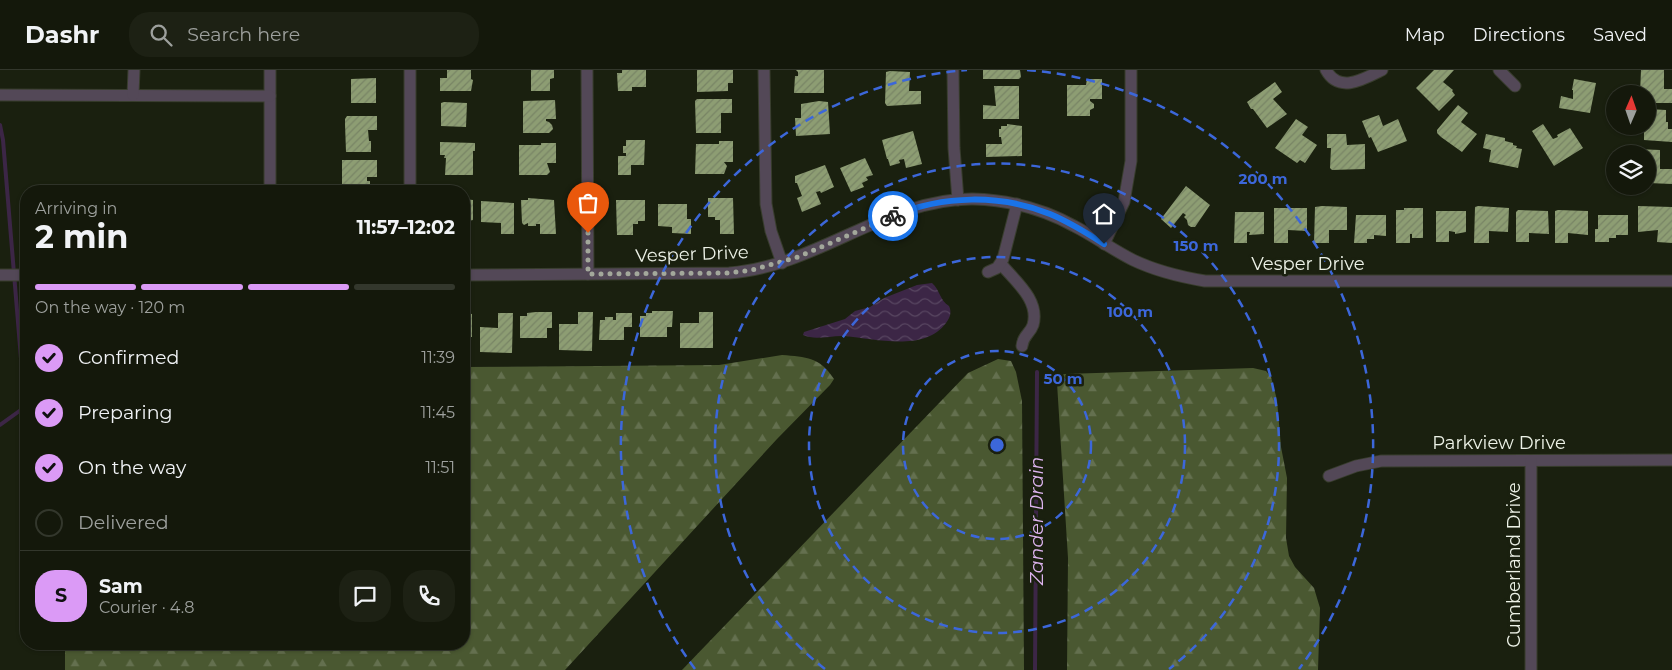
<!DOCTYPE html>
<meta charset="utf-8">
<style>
:root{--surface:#14180b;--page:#1d2114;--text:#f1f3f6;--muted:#9da09d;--line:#33372c;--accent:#db9af6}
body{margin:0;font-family:Montserrat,sans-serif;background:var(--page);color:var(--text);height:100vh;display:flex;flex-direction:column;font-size:19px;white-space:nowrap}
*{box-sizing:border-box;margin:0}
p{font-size:16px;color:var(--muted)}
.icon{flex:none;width:28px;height:28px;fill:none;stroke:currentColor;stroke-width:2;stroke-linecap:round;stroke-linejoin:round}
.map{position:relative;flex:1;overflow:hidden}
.panel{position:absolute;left:20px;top:115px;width:450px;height:465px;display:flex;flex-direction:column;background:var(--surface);border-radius:20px;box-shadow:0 1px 4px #0004,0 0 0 1px var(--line)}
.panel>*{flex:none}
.needle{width:32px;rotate:2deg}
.fabs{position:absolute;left:1606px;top:15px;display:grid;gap:10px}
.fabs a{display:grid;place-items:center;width:50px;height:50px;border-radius:50%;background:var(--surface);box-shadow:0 1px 4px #0004,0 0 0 1px var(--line);font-size:25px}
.pin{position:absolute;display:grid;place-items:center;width:42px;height:42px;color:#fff;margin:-51px -21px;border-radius:50% 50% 50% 0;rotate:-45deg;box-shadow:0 0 5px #0007}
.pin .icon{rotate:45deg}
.courier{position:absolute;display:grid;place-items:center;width:50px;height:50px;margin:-25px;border:4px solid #1a73e8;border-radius:50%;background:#fff;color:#222;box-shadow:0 1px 6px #0007}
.head em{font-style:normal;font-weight:700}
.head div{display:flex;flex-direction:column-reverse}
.head{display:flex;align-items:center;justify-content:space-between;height:85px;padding:0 15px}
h1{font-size:32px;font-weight:700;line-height:38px}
.bar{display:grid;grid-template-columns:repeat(4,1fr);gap:8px 5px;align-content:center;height:60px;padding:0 15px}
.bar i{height:6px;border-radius:4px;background:var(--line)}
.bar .on{background:var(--accent)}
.bar p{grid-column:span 4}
.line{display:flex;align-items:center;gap:12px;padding:0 15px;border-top:1px solid var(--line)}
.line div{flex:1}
.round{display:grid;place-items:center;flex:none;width:52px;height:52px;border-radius:20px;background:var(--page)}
ol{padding:0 15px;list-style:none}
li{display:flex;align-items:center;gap:15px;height:55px}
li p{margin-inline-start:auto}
li .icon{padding:5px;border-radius:50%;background:var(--accent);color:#111;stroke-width:4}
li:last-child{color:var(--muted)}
li i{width:28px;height:28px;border:2px solid var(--line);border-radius:50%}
header{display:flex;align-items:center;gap:30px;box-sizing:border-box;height:70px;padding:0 25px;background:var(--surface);border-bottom:1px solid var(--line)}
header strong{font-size:24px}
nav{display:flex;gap:28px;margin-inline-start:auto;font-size:18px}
.search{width:350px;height:45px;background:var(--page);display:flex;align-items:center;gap:12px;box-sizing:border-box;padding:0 18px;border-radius:20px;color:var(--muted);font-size:19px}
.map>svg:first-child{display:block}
.forest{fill:url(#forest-firs)}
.water{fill:url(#water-waves)}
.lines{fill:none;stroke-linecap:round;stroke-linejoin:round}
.stream{stroke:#3c2646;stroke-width:4}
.building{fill:url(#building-hatch)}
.minor-casing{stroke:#383d2d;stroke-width:13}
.minor{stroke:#534857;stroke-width:11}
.done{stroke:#a3a89b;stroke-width:5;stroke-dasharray:0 9}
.route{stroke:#1a73e8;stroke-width:6}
.ring{fill:none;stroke:#3c67da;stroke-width:2.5;stroke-dasharray:9 6}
.labels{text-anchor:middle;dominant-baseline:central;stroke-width:5;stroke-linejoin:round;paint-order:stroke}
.street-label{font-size:18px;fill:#edf2e7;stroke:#1a200f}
.water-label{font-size:19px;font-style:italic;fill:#ddb4ef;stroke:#1a200f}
.centre{fill:#3c67da;stroke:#1a200f;stroke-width:2.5}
.ring-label{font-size:15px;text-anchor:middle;font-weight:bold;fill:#3c67da;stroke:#1a200f;stroke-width:5;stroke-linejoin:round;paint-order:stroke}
</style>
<header>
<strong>Dashr</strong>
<div class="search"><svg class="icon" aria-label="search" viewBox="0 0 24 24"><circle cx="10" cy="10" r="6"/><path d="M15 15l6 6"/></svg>Search here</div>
<nav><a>Map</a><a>Directions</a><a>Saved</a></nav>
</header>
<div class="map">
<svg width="1672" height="600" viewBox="0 0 1672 600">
<defs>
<pattern id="forest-firs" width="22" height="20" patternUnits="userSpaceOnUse" patternTransform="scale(1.25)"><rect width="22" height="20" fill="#4a5831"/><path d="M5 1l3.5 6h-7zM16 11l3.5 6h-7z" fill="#64704f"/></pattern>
<pattern id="water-waves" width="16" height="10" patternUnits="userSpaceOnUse" patternTransform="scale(1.25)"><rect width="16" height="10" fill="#3c2646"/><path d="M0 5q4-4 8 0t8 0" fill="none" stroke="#584661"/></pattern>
<pattern id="building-hatch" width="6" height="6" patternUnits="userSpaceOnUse" patternTransform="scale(1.25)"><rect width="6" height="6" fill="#8d9d73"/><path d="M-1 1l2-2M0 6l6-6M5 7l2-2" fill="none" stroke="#788465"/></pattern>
</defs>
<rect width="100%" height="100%" fill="#1a200f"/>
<g class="forest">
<path d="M782 285C806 287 820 287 834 309L830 315 777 369 565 600H65V574H464V297L719 295Z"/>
<path d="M998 289 1011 291 1016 302 1022 331 1024 600H682L968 303Z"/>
<path d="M1253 298 1266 301 1271 307 1277 330 1281 377 1287 408 1286 468 1289 486 1295 497 1314 518 1320 538 1318 600H1067L1068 488 1057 313 1058 306 1065 304Z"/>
</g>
<path class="water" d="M932 213C940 220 940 231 949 236 952 242 950 248 946 253 925 282 876 269 845 266 831 265 816 271 803 265L804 262 845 249 855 241 870 237 884 228 917 215Z"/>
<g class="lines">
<g class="stream">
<path d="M0 55 3 70 25 337 0 355"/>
<path d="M1035 600 1037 302"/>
</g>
</g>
<g class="building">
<path d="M447 0H471V9L473 10 471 21H440V8H447Z"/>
<path d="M531 0H554V8L550 9V21H531Z"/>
<path d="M622 0H646V17H632V21H618L617 3H622Z"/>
<path d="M697 0H733V13H728V21L697 22Z"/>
<path d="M796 0H824V23H794L795 6H798V2Z"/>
<path d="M983 0H1020L1021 7 1019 9H983Z"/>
<path d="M1434 0H1454L1443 12 1453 20 1452 21 1455 25 1439 41 1416 18Z"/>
<path d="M1641 0H1664V19H1672V33H1648V24H1640Z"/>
<path d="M890 1 910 2 909 21H921V34L887 36 885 33 886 2Z"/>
<path d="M376 8V33H351V9Z"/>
<path d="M1087 9H1102V29H1090V31L1094 34V38L1090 40V46H1067V15H1086Z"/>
<path d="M1574 9 1596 13 1590 43 1559 38 1561 26 1573 29V20H1572Z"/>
<path d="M1275 12 1282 22 1273 29 1287 44 1267 58 1253 39H1251L1247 32Z"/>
<path d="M994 16H1019V49H983V35L996 36Z"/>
<path d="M697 29H732V43H721V63H696L695 31Z"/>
<path d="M555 30 556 49H546V51L549 52 552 55 553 59 549 63H523V31Z"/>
<path d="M819 31 828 32 830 64 796 66 795 48H801V34Z"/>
<path d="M444 32 467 33 466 57 441 56V33Z"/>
<path d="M1458 35 1468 43 1461 52 1477 64 1462 82 1441 67 1437 63V60Z"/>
<path d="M1648 39 1666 40V52H1668V59H1672V72L1644 70V56H1648Z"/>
<path d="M1379 45 1383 56 1398 49 1407 71 1378 82 1371 67 1369 68 1362 51Z"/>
<path d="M347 46H377V60H368L369 71H371V82H346L345 54V49Z"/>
<path d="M1296 49 1308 57 1302 65 1317 75 1305 93 1300 90 1297 93 1275 78Z"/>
<path d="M1007 54 1022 56V86L986 87V74H1002L1001 67H999V59H1001V56H1007Z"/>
<path d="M1543 54 1553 69 1558 67 1557 65 1570 58 1583 78 1554 96 1532 61Z"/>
<path d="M913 61 922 94 906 98 904 89 899 90 900 93 890 96 888 89H887L882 70Z"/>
<path d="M1327 64H1346L1347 75 1365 74V99L1332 100 1330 98 1331 78H1327Z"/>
<path d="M1486 64 1505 68V71L1513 73V75L1517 76 1516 78 1522 79 1518 98 1489 92 1491 80 1483 78Z"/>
<path d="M626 70H645L644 95H631V105H618V86H626V83H623V76H626Z"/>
<path d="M719 71H733V92H724L727 96 724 104H695L696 74H719Z"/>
<path d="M440 72 475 73V81H473V105H445L446 88H444L445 85H440Z"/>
<path d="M541 73H556V93H547L550 102 547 105H519V75H541Z"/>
<path d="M1636 79 1660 80V99H1672V114L1648 113V84H1636Z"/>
<path d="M865 88 873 105 866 107 868 110 862 113 864 117 851 122 840 98Z"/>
<path d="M342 90H377V107H367V111H370V121H342Z"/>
<path d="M825 95 834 117 821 123 820 121 816 122 821 134 802 142 797 128 802 126 797 113H795V106Z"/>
<path d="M1186 116 1210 135 1195 157H1191L1188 155 1187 150 1184 147 1186 145 1183 143 1171 158 1161 149Z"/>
<path d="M528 128 554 130 556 164H540V154H536V156H528V153L524 155 522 153 521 130H528Z"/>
<path d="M708 128H733L734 164H720V150H715V147H708Z"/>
<path d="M464 129 473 130V150L464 152Z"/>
<path d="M616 130H645V151H638V154H633V165H617Z"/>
<path d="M481 131 514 133V164H501V153L481 152Z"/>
<path d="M658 134H687V149H691V164L672 163V157L658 156Z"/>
<path d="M1322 136 1347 137V160H1329V173H1314L1315 137Z"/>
<path d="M1478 136 1509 138 1508 162 1489 161V173H1474L1475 137Z"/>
<path d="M1638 136 1672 137V173L1657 172 1658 160 1638 162Z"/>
<path d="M1274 138H1307V161L1288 160V173H1274Z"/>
<path d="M1404 138H1423V168H1412V164H1410V173H1396V140H1404Z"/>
<path d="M1518 140 1548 141 1549 164 1529 163V172H1516V142Z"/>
<path d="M1558 140 1588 141V165L1568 163V173H1555V141Z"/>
<path d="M1436 141H1466V162L1455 164V162L1449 161V172H1436Z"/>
<path d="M1235 142H1264V164L1249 165 1250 162H1247V173H1234Z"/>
<path d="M1356 145H1386V166L1374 165V169H1367V173H1354Z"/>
<path d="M1598 145H1628V165H1616V168H1609V172H1595V159H1598Z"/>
<path d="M652 241H673L672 257H667V267H640V246H646V243H652Z"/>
<path d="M536 242H552V258H547V268H520V246H527V243Z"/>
<path d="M578 242H593L592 281 559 280V254H578Z"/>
<path d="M699 242H713V278H680V253H699Z"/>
<path d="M464 243 472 244V267H470V279H464Z"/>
<path d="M498 243H513L512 283 480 282V257L498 258Z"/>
<path d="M616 243H632V257H624V270H599L600 250H605V247H613V250H616Z"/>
</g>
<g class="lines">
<defs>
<g id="minor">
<path d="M270 0V121"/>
<path d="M410 0V121"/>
<path d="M587 0 588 204"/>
<path d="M764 0 766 134 771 161 782 193"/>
<path d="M953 0 954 78 958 130"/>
<path d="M1326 0C1339 24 1364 9 1382 0"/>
<path d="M1499 0 1515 16"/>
<path d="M0 25 270 26"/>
<path d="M133 25 134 0"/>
<path d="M1104 174 1124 132 1131 91V0"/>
<path d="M1001 194C1015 211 1040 230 1033 255 1030 264 1023 265 1022 276"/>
<path d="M988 202 997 198 1003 189 1017 134"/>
<path d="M0 205H26"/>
<path d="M464 205 729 203C816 197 887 128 973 129 1009 130 1043 139 1074 156 1094 166 1113 180 1133 190 1156 201 1181 207 1205 211H1672"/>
<path d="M1329 406 1356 396 1381 391 1672 390"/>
<path d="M1531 600V391"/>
</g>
</defs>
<use href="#minor" class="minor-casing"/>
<use href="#minor" class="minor"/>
</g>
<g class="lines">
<path class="done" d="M588 163V204L729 203 752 200 798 187 893 146"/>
<path class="route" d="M893 146C943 125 1000 124 1050 144 1069 152 1087 163 1104 174"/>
</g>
<g class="ring">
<circle cx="997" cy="375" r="94"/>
<circle cx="997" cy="375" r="188"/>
<path d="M825 599A282 282 0 1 1 1169 599"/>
<path d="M695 599A376 376 0 0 1 967 0M1027 0A376 376 0 0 1 1299 599"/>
</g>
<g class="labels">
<g class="street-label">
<text transform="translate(692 184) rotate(-2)">Vesper Drive</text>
<text x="1308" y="194">Vesper Drive</text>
<text x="1499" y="373">Parkview Drive</text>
<text transform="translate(1514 495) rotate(-90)">Cumberland Drive</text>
</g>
<g class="water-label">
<text transform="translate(1036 451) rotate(-90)">Zander Drain</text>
</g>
</g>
<circle cx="997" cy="375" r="8" class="centre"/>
<g class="ring-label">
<text x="1263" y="114">200 m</text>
<text x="1196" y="181">150 m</text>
<text x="1130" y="247">100 m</text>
<text x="1063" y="314">50 m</text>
</g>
</svg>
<div class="fabs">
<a><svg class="needle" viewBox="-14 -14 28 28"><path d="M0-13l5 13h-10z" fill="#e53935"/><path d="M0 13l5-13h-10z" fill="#9da09d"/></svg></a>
<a><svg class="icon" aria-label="layers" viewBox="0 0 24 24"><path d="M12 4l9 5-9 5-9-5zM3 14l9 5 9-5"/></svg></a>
</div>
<div class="pin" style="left:588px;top:163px;background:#ea580c"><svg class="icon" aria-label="bag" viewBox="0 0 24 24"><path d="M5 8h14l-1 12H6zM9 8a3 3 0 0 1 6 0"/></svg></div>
<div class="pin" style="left:1104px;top:174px;background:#1f2937"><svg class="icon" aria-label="home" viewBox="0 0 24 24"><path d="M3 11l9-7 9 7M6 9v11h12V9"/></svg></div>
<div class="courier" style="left:893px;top:146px"><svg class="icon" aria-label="bike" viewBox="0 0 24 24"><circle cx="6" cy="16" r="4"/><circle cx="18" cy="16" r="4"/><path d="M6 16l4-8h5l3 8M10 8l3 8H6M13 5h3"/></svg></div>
<section class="panel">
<div class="head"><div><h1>2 min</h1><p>Arriving in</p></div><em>11:57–12:02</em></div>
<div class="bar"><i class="on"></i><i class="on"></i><i class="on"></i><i></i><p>On the way · 120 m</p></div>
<ol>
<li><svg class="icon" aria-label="check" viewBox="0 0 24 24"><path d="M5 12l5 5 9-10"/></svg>Confirmed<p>11:39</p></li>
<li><svg class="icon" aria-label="check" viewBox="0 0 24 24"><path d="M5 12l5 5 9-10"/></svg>Preparing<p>11:45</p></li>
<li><svg class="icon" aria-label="check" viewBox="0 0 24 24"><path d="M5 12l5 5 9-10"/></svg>On the way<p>11:51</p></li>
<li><i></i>Delivered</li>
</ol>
<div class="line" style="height:90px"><b class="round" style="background:var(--accent);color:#111">S</b><div><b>Sam</b><p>Courier · 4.8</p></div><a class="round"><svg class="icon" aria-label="chat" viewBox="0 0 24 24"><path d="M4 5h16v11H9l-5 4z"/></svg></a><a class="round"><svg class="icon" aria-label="phone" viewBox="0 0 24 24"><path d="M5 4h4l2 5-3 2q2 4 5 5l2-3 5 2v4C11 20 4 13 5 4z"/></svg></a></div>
</section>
</div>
